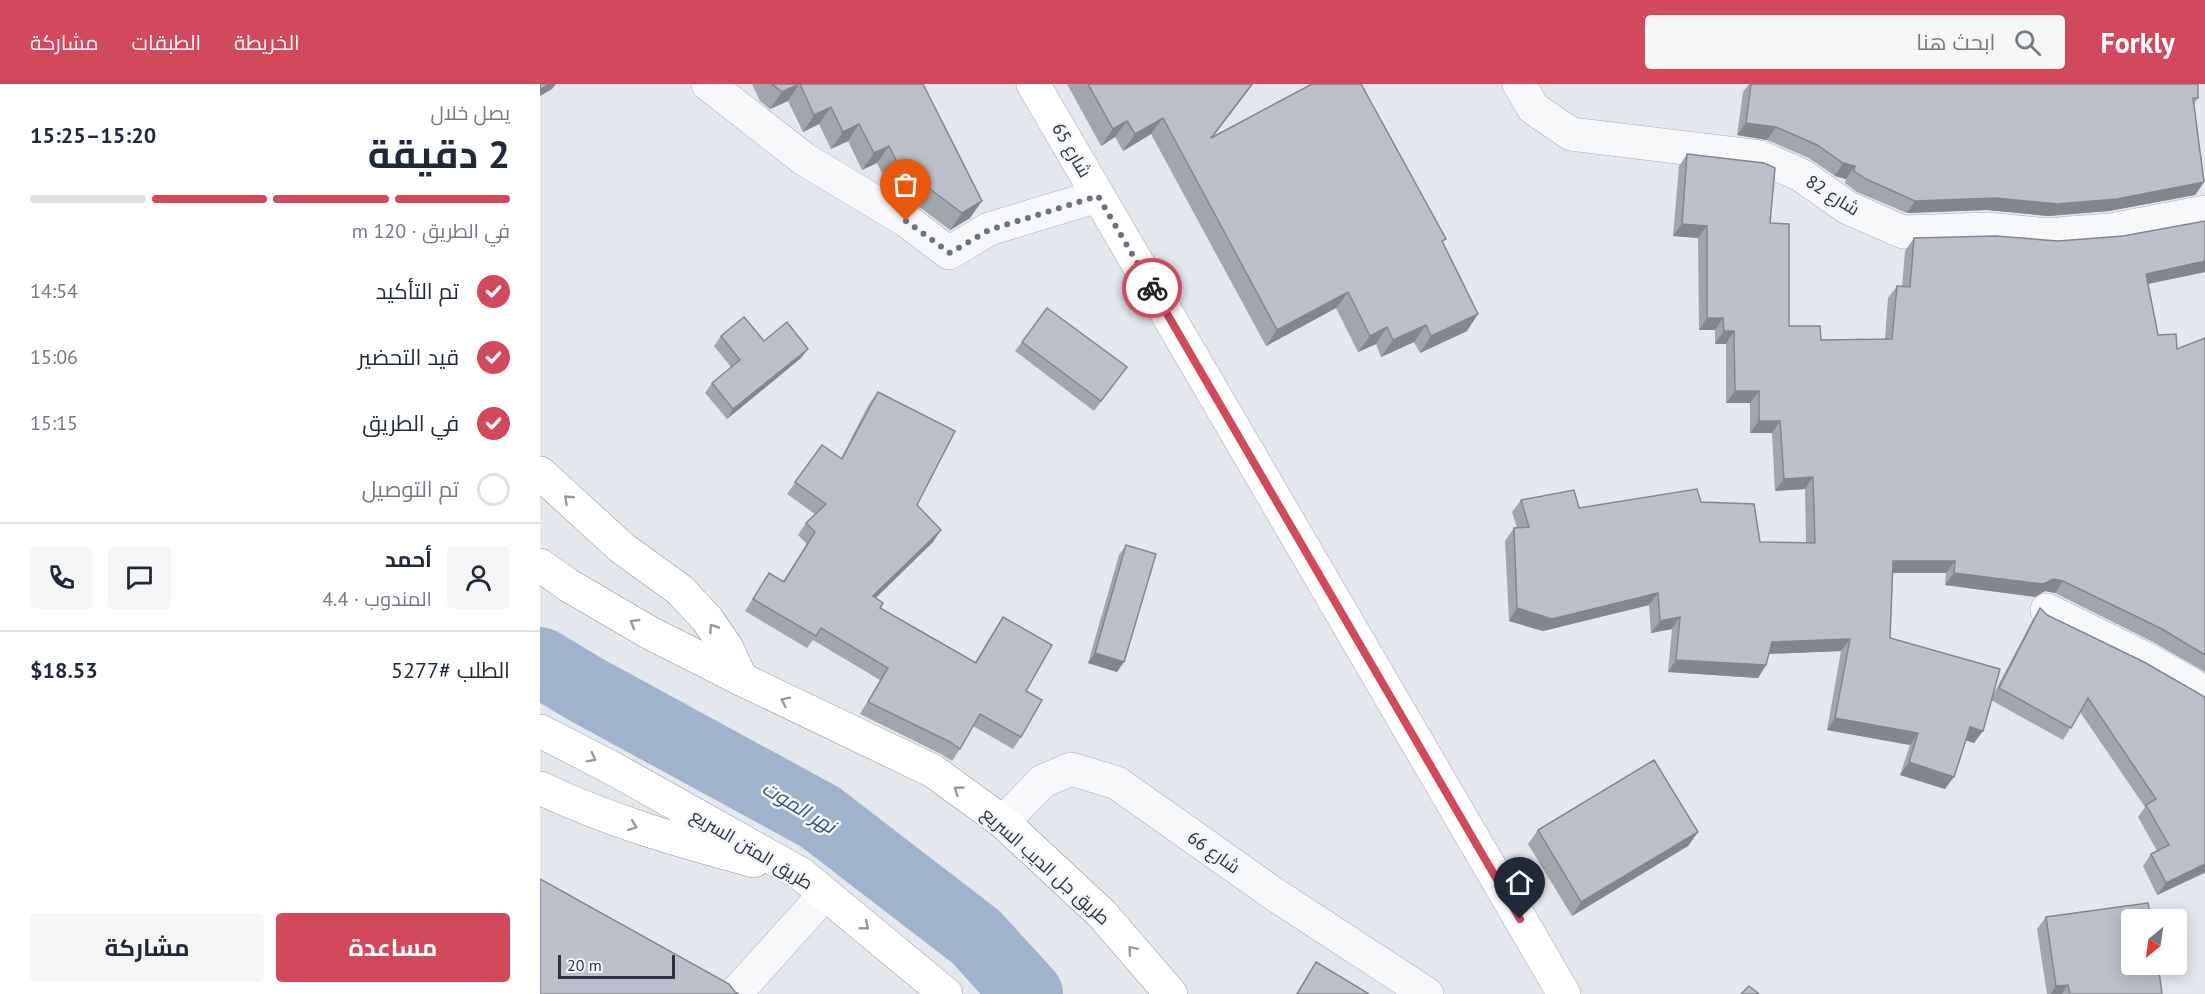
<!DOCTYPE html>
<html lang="ar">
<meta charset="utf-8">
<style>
:root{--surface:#fff;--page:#f6f6f7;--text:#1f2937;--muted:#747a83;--line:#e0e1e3;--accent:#d1495b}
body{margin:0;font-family:"PT Sans",Cairo,sans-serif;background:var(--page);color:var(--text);direction:rtl;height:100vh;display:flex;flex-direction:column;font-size:22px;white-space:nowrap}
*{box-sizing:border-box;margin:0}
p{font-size:20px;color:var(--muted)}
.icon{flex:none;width:33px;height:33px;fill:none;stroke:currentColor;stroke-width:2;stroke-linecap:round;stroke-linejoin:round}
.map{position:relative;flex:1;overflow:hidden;direction:ltr}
.sheet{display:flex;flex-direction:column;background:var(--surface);width:540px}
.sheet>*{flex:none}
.needle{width:39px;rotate:209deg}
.fabs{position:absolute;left:1581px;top:825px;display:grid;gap:12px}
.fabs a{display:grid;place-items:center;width:66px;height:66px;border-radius:6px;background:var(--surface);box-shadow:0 3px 15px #0003;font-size:30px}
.scale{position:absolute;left:18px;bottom:15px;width:117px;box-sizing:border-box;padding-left:6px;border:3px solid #2b3445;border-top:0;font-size:16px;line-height:21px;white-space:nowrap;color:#2b3445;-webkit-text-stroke:4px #f4f6f9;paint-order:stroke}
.pin{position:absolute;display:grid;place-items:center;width:51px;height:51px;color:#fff;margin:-62px -26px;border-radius:50% 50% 50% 0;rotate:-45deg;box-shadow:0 0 6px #0007}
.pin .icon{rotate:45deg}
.courier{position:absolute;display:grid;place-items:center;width:60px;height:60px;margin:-30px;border:4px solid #d1495b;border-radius:50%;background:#fff;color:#222;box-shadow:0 2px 8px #0007}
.overview em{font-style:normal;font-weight:700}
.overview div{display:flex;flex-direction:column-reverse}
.overview{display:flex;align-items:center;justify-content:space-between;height:102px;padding:0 30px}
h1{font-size:39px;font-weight:700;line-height:45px}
.bar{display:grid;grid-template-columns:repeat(4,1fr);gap:9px 6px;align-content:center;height:72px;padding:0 30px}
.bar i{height:8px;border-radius:4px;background:var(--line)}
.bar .on{background:var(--accent)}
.bar p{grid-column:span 4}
.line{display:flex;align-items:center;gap:15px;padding:0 30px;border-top:2px solid var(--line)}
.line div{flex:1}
.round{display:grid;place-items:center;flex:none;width:63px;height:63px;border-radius:6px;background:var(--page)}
ol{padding:0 30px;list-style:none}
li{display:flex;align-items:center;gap:18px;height:66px}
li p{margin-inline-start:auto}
li .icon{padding:6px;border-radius:50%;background:var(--accent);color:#fff;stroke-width:4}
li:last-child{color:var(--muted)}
li i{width:33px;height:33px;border:3px solid var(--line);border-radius:50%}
.primary-button{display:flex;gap:12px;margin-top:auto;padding:12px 30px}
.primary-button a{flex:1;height:69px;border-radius:6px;background:var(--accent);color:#fff;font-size:24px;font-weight:700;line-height:69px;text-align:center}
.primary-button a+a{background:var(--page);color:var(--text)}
header{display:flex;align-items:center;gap:36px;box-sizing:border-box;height:84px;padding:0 30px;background:var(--accent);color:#fff}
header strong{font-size:28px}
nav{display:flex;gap:33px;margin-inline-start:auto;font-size:21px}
.search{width:420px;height:54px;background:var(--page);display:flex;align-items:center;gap:15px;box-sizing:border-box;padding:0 21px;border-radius:6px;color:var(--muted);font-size:22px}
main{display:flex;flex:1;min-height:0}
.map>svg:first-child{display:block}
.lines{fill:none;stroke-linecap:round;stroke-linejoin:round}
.river{stroke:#9fb4cc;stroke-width:70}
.minor-casing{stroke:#a9aeb7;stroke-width:34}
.major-casing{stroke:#a3abb8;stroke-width:34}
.highway-casing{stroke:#8b94a3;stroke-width:34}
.minor{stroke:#f7f8fa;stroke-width:33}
.major{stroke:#fff;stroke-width:33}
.highway{stroke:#fff;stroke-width:33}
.wall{fill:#a1a5ae}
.shaded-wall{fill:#83868d}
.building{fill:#bbc0ca;stroke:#83868d;stroke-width:1.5}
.oneway{stroke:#959aa2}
.done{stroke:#6c737f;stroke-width:6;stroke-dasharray:0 10.8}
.route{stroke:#d1495b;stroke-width:8}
.labels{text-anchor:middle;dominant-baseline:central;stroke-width:5;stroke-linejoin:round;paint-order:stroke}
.street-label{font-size:18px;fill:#2b3445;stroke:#f4f6f9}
.water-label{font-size:20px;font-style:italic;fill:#34527a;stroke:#f4f6f9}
</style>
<header>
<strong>Forkly</strong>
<div class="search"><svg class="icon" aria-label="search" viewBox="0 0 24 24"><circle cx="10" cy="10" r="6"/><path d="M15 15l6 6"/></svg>ابحث هنا</div>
<nav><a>الخريطة</a><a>الطبقات</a><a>مشاركة</a></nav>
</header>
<main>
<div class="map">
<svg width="1665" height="910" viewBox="0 0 1665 910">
<rect width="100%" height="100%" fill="#e4e7ec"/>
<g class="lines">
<path class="river" d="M0 578 45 605 280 733 436 853 488 910"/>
<defs>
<g id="minor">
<path d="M168 0 264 75 367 137 409 169 449 145 558 112"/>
<path d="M979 0 993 24 1031 50 1220 73 1261 91 1308 124 1363 148 1448 145 1508 151 1530 149 1571 146 1665 128"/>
<path d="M1507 526 1604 574 1652 601 1665 610"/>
<path d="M463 738 503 697 531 685 577 699 734 810 887 910"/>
<path d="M195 910 285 810"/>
</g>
<path id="major" d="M493 0 1024 910"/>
<g id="highway">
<path d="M0 389 82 464 140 506 167 535 187 564 201 595"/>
<path d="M0 481 28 501 110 549 201 595 393 687 463 738 562 830 631 910"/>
<path d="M0 647 72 684 261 790 406 910"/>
<path d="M0 704C69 737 140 757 214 777"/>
</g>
</defs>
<use href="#minor" class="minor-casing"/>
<use href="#major" class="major-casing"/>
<use href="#highway" class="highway-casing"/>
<use href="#minor" class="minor"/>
<use href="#major" class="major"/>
<use href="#highway" class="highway"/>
</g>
<g class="wall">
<path d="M212 0H383L430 134 410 146 378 122 350 105 337 79 322 86 308 57 291 65 279 40 263 48 248 17 230 25 220 17Z"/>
<path d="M527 0H713L672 53 903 159 927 247 880 269 874 258 841 273 836 260 818 268 796 224 726 262 611 50 583 67 575 53 561 62Z"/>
<path d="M1209 0H1658V14L1654 20 1664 98 1655 111 1569 127 1508 132 1447 126 1367 129 1317 108 1305 99 1306 95 1295 92 1269 74 1227 56 1197 51 1203 8Z"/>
<path d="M1147 70 1230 139 1249 242 1281 256 1345 255 1348 214 1357 202 1362 203 1365 167 1374 154 1518 157 1583 152 1665 137V188L1608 200 1618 251 1637 265 1665 254V588L1613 558 1515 509 1505 507 1495 513 1405 501 1406 489H1353L1350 554 1452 613 1492 537 1500 524 1507 531 1665 613V789L1617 811 1603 782 1611 770 1617 767 1598 733 1605 723 1540 628 1523 656 1451 616 1434 659 1426 656 1405 705 1360 691 1370 661 1287 646 1301 567 1229 570 1226 581 1218 594 1128 588 1132 545 1111 549 1109 521 1003 547 969 537 965 457 974 444H977L972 428 981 416 1039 424 1161 418 1220 458 1266 459 1265 405 1235 407 1232 349H1210V319H1186V260H1175V246H1159L1158 154 1133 152 1139 82Z"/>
<path d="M181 252 224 257 261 274 187 335 165 309 172 299 191 283 174 262Z"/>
<path d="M482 258 587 283 554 327 475 267Z"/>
<path d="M338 308 377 421 393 458 336 514 340 524 435 578 455 545 463 533 486 607 481 653 473 665 433 642 420 665 412 677 401 670 320 630 340 596 273 556 267 564 205 527 229 489 243 497 267 460 258 451 266 439 275 430 247 410 282 361 301 374 329 320Z"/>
<path d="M586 461 577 588 548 579 579 471Z"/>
<path d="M998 746 1158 748 1148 762 1032 832 988 760Z"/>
<path d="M1506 833 1622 910H1507L1497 845Z"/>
<path d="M776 878 829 910H756Z"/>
</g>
<g class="shaded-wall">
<path d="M10 0H16L12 5 0 12V5Z"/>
<path d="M259 0 248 17 230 25 242 8Z"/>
<path d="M712 0H713L659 71 671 54Z"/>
<path d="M291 23 279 40 263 48 274 31Z"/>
<path d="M623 34 611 50 583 67 595 50Z"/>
<path d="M587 37 575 53 561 62 573 45Z"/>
<path d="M1206 39 1236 43 1227 56 1197 51Z"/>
<path d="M319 40 308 57 291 65 303 48Z"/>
<path d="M349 62 337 79 322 86 334 69Z"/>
<path d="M1303 79 1315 82 1306 95 1295 92Z"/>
<path d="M1664 98 1655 111 1569 127 1508 132 1447 126 1367 129 1375 117Z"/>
<path d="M442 117 430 134 410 146 422 129Z"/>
<path d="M1142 140 1167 142 1158 154 1133 152Z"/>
<path d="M1665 177V188L1598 202 1606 190Z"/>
<path d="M808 208 796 224 726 262 737 246Z"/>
<path d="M938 230 927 247 880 269 891 252Z"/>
<path d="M1167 234H1183L1175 246H1159Z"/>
<path d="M886 241 874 258 841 273 853 256Z"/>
<path d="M847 243 836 260 818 268 830 252Z"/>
<path d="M1184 247H1194L1186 260H1175Z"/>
<path d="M268 265 261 274 187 335 193 325Z"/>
<path d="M1195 307H1219L1210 319H1186Z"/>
<path d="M1219 337H1240L1232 349H1210Z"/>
<path d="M1273 393 1265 405 1235 407 1244 395Z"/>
<path d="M401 446 393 458 325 524 333 512Z"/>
<path d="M1353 477H1415L1406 489H1345Z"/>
<path d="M1414 489 1514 495 1523 497 1515 509 1505 507 1495 513 1405 501Z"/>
<path d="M1118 509 1109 521 1003 547 969 537 977 524Z"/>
<path d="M1140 533 1132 545 1111 549 1120 537Z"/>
<path d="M1310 555 1301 567 1223 570 1232 558Z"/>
<path d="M555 569 584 578 577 588 548 579Z"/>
<path d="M1136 576 1226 581 1218 594 1128 588Z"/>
<path d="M1295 634 1378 649 1370 661 1287 646Z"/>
<path d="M1430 643 1443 647 1434 659 1422 655Z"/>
<path d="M1369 678 1414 693 1405 705 1360 691Z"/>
<path d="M1158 748 1148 762 1032 832 1041 818Z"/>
<path d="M1665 780V788L1617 811 1626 799Z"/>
<path d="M1528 901 1522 910H1511L1516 902Z"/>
</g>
<g class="building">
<path d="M0 0H10L0 5Z"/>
<path d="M232 0H259L242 8Z"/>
<path d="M260 0H383L442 117 422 129 390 105 362 88 349 62 334 69 319 40 303 48 291 23 274 31Z"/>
<path d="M548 0H712L671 54 772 0H821L906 155 902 157 938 230 891 252 886 241 853 256 847 243 830 252 808 208 737 246 623 34 595 50 587 37 573 45Z"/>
<path d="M1211 0H1658V14H1653L1664 98 1577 115 1517 120 1456 114 1375 117 1326 95 1314 87 1315 82 1303 79 1277 61 1236 43 1206 39Z"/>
<path d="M1147 70 1224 79 1235 84 1230 139 1249 140V242H1280L1281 256 1352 255 1357 202 1370 203 1374 154 1456 152 1518 157 1583 152 1665 137V177L1606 190 1618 251 1636 250 1637 265 1665 254V571L1622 545 1523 497 1514 495 1503 500 1414 489 1415 477H1353L1350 554 1460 585 1443 647 1430 643 1414 693 1369 678 1378 649 1295 634 1310 555 1232 558 1226 581 1136 576 1140 533 1120 537 1118 509 1012 535 977 524 974 444 989 443 981 416 1034 406 1039 424 1157 405 1161 418 1214 420 1220 458 1275 459 1273 393 1244 395 1240 337H1219V307H1195L1194 247H1184L1183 234H1167V142L1142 140Z"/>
<path d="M507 224 587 283 561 317 482 258Z"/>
<path d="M204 233 224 257 247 238 268 265 193 325 172 299 200 276 181 252Z"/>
<path d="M338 308 415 347 377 421 401 446 333 512 343 519 340 524 436 579 463 533 512 561 486 607 502 616 481 653 440 630 420 665 410 658 328 618 348 584 281 544 276 552 213 515 229 489 244 498 275 448 266 439 286 420 255 398 282 361 302 375Z"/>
<path d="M586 461 616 470 584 578 555 569Z"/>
<path d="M1500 524 1507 531 1604 578 1665 613V780L1626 799 1611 770 1629 761 1606 721 1616 715 1548 614 1531 644 1459 604Z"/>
<path d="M1114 676 1158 748 1041 818 998 746Z"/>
<path d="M0 795 189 900 195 908 199 910H0Z"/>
<path d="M1608 819 1611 836H1592V880H1618L1622 910H1530L1528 901 1516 902 1506 833Z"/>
<path d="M776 878 829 910H757Z"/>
<path d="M1209 902 1219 910H1201Z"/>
</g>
<defs><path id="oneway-chevron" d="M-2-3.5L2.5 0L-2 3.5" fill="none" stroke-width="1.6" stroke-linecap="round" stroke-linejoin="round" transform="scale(1.5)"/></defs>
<g class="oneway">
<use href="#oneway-chevron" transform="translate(28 415) rotate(-137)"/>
<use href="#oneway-chevron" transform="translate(94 539) rotate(-150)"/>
<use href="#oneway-chevron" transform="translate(173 544) rotate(-124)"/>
<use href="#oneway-chevron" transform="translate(245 617) rotate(-154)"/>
<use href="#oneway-chevron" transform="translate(52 674) rotate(27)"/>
<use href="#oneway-chevron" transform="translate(418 706) rotate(-144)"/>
<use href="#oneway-chevron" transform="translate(93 742) rotate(20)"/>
<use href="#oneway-chevron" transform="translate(325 842) rotate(39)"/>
<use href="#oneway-chevron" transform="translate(592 866) rotate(-131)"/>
</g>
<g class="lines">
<path class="done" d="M366 137 410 169 449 146 558 112 612 204"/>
<path class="route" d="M612 204 980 835"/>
</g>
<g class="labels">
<g class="street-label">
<text transform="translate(532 66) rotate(60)">شارع 65</text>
<text transform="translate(1293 111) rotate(32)">شارع 82</text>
<text transform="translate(212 765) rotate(31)">طريق المتن السريع</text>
<text transform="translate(674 768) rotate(35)">شارع 66</text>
<text transform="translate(506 782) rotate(42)">طريق جل الديب السريع</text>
</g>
<g class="water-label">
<text transform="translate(259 723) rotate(31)">نهر الموت</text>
</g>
</g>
</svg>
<div class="fabs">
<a><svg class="needle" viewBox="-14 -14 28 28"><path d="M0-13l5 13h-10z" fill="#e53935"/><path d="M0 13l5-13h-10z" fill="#747a83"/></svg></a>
</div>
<div class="scale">20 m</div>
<div class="pin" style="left:366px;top:137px;background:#ea580c"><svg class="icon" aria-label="bag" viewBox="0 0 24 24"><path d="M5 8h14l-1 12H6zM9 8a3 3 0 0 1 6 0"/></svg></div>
<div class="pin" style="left:980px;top:835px;background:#1f2937"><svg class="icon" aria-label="home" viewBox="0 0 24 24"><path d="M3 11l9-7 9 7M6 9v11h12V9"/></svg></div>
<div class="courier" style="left:612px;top:204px"><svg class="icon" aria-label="bike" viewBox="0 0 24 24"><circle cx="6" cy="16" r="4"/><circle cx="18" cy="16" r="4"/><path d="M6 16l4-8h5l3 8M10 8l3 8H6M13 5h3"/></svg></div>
</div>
<section class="sheet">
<div class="overview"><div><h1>2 دقيقة</h1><p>يصل خلال</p></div><em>15:20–15:25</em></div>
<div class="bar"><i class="on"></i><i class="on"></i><i class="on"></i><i></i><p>في الطريق · 120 m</p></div>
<ol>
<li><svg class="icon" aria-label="check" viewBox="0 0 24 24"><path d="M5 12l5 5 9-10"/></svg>تم التأكيد<p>14:54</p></li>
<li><svg class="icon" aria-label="check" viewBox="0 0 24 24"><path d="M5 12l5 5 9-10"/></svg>قيد التحضير<p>15:06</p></li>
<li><svg class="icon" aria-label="check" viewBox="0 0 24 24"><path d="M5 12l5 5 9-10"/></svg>في الطريق<p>15:15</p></li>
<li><i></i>تم التوصيل</li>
</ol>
<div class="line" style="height:108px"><a class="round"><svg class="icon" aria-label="person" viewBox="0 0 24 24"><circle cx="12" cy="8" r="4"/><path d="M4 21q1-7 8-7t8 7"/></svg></a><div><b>أحمد</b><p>المندوب · 4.4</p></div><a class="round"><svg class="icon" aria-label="chat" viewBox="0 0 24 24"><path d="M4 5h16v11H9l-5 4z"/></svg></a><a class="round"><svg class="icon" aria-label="phone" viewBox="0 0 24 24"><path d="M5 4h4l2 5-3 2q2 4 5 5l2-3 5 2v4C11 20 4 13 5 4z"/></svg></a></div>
<div class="line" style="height:78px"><div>الطلب #5277</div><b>$18.53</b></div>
<div class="primary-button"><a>مساعدة</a><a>مشاركة</a></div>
</section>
</main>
